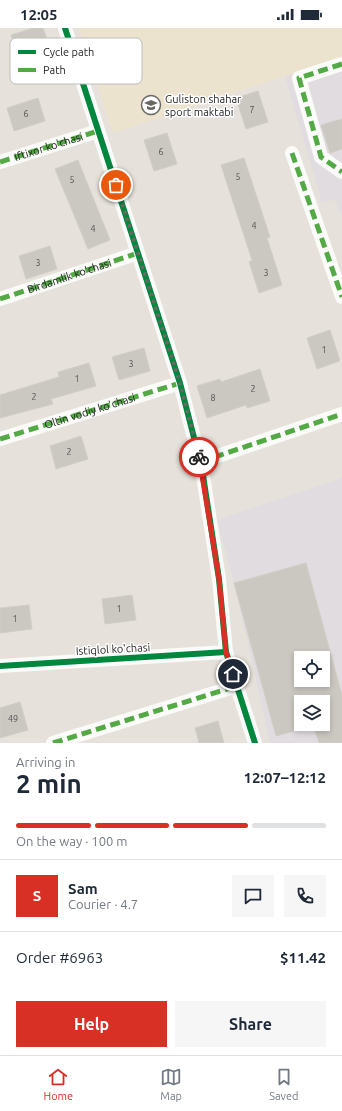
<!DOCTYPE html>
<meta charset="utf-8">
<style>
:root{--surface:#fff;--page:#f6f6f7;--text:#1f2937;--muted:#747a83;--line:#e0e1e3;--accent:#d93025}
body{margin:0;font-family:Ubuntu,sans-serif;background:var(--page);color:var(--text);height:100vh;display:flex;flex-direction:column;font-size:15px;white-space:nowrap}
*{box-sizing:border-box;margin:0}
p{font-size:13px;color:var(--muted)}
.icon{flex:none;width:22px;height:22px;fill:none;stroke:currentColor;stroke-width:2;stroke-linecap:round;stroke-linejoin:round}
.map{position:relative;height:715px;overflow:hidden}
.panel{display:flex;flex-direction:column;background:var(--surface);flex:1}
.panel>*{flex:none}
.fabs{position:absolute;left:294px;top:623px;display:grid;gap:8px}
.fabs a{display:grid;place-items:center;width:36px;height:36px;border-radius:0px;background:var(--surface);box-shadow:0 2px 6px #0003;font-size:20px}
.pin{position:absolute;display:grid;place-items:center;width:34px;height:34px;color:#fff;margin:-17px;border:2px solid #fff;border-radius:50%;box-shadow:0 1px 4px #0007}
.courier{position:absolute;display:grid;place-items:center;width:40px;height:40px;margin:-20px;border:3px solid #d93025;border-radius:50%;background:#fff;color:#222;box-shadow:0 1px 5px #0007}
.headline em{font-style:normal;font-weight:700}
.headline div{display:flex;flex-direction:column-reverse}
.headline{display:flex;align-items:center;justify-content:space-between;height:68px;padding:0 16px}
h1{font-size:26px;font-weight:700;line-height:30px}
.bar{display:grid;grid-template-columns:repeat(4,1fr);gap:6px 4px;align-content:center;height:48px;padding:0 16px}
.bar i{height:5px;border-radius:3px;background:var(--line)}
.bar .selected{background:var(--accent)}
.bar p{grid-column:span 4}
.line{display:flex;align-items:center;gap:10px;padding:0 16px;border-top:1px solid var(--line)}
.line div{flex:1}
.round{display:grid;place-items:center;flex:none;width:42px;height:42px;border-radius:0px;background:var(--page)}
.primary-button{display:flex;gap:8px;margin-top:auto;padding:8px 16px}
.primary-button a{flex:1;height:46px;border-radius:0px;background:var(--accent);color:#fff;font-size:16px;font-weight:700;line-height:46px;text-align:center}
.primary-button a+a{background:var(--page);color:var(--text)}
.status{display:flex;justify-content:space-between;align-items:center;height:28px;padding:0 20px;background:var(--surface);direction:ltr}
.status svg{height:11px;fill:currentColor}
.tab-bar{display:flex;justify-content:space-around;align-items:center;height:56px;border-top:1px solid var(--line);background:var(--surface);font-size:11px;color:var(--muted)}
.tab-bar a{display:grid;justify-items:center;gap:2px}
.tab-bar .selected{color:var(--accent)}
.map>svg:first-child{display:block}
.industrial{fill:#e0dcdf;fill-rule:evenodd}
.education{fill:#ebe3ce}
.building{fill:#cbc8c2;stroke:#d1cdc7;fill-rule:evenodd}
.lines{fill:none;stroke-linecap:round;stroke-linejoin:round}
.street{stroke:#fbfbfa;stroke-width:14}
.quiet{stroke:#53aa44;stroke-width:5;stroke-dasharray:10 5;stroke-linecap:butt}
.cycleway-casing{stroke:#fff;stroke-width:8}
.cycleway{stroke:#00873e;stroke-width:6}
.done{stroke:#696865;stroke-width:4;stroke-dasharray:0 7.2}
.route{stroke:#d93025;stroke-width:5}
.labels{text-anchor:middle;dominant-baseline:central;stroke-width:3;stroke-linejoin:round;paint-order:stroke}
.number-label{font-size:9px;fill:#51504f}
.poi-label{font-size:11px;fill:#262626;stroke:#fff;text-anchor:start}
.street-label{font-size:11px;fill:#262626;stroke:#fff}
.key{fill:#fff;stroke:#bebebe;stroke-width:1}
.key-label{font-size:11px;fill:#262626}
</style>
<div class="status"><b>12:05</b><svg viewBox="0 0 49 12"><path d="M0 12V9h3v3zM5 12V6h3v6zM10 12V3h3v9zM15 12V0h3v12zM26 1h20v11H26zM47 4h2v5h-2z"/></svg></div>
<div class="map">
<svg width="342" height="715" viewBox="0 0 342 715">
<rect width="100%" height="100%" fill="#e6e2db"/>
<g class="industrial">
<path d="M342 29V190L335 172 322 174 285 49Z"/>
<path d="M342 450V715H270L234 555 217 492ZM301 630H323V652H301ZM301 674H323V696H301Z"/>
</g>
<path class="education" d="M79 0H342V29L113 105Z"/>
<g class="building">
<path d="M33 0H43L50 20 19 30 11 7Z"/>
<path d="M258 63 268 94 246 101 236 70Z"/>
<path d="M38 70 45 93 14 103 7 80Z"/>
<path d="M342 91V121L330 125 321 97Z"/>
<path d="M167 105 177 136 154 143 144 112Z"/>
<path d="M244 130 270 209 267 210 282 257 259 265 249 234 252 232 221 137Z"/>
<path d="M78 132 110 212 88 221 55 141Z"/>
<path d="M50 218 57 241 26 251 19 228Z"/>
<path d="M330 302 340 333 317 341 307 310Z"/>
<path d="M144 320 150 343 119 352 112 329Z"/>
<path d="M89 335 96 358 51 371 53 376 0 390V367L59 349 58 344Z"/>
<path d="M260 341 270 373 247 380 246 377 207 390 197 358 220 351 221 354Z"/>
<path d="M81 408 88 431 56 441 50 418Z"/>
<path d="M306 535 342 667V715H319L313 696H323V674H301V701L276 708 234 555ZM301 630H323V652H301Z"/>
<path d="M132 567 136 592 105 596 102 571Z"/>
<path d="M29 577 32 601 0 605V580Z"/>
<path d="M20 674 28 702 0 710V680Z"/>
<path d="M218 693 224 715H199L195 700Z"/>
</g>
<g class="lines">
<g class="street">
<path d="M65 0 180 355 202 441 219 551 226 624 255 715"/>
<path d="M342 36 299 50 321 129 342 144"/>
<path d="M292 125 342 269"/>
<path id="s1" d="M0 134 98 103"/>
<path id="s2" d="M0 271 138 225"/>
<path id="s3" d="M0 411 180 355"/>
<path d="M200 434 342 386"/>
<path d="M0 638 226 624"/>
<path d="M53 715 237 658"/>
</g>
<g class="quiet">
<path d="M342 36 299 50 321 129 342 144"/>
<path d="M292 125 342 269"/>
<path d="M0 134 98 103"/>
<path d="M0 271 138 225"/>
<path d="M0 411 180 355"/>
<path d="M200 434 342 386"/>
<path d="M53 715 237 658"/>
</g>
<defs>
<g id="cycleway">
<path d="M65 0 180 355 202 441 219 551 226 624 255 715"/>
<path d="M0 638 226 624"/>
</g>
</defs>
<use href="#cycleway" class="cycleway-casing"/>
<use href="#cycleway" class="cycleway"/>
</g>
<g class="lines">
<path class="done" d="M116 157 180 355 199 429"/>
<path class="route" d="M199 429 219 551 226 624 233 646"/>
</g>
<defs>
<symbol id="school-ring" viewBox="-11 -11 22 22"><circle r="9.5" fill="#fff" stroke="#696865" stroke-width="1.5"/><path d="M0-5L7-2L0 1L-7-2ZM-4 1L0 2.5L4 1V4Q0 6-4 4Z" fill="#696865"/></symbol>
</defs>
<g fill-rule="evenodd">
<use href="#school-ring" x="140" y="66" width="22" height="22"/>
</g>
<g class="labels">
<g class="number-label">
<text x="252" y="82">7</text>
<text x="26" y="86">6</text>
<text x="161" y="124">6</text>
<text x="238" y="149">5</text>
<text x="72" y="152">5</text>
<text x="254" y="198">4</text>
<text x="93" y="201">4</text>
<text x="38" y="235">3</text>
<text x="266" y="245">3</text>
<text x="324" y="322">1</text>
<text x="131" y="336">3</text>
<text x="77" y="351">1</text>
<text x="253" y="361">2</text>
<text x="34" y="369">2</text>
<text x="213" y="370">8</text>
<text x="69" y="424">2</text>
<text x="119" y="581">1</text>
<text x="15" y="591">1</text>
<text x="13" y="691">49</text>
</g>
<g class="poi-label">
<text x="165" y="71">Guliston shahar<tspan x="165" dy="13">sport maktabi</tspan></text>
</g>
<g class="street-label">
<text stroke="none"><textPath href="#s1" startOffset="51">Iftixor ko'chasi</textPath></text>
<text stroke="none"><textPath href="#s2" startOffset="73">Birdamlik ko'chasi</textPath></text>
<text stroke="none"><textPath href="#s3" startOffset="94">Oltin vodiy ko'chasi</textPath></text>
<text transform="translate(113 621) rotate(-3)">Istiqlol ko'chasi</text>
</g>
</g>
<rect x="10" y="10" width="132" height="46" rx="6" class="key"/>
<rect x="18" y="22" width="18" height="4" fill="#00873e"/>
<rect x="18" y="40" width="18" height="4" fill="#53aa44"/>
<g class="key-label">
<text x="43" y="28">Cycle path</text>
<text x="43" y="46">Path</text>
</g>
</svg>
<div class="fabs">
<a><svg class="icon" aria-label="locate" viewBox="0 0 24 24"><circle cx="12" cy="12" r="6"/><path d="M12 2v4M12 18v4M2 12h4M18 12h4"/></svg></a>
<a><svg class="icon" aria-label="layers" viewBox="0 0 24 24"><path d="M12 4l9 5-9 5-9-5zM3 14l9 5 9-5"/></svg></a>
</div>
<div class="pin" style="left:116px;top:157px;background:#ea580c"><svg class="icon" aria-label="bag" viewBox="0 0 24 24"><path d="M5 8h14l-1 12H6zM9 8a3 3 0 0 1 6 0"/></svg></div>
<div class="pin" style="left:233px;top:646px;background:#1f2937"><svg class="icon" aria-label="home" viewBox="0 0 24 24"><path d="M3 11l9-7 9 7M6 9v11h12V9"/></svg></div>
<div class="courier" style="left:199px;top:429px"><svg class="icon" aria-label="bike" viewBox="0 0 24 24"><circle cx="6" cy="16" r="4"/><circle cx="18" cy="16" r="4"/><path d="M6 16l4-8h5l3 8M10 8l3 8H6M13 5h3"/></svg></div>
</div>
<section class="panel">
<div class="headline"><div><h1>2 min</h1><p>Arriving in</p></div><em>12:07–12:12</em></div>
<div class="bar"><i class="selected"></i><i class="selected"></i><i class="selected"></i><i></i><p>On the way · 100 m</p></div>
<div class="line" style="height:72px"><b class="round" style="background:var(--accent);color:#fff">S</b><div><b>Sam</b><p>Courier · 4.7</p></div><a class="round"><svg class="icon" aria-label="chat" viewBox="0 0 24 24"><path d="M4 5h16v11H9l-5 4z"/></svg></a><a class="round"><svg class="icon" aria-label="phone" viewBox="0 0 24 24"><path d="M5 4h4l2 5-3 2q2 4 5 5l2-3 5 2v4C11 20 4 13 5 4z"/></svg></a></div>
<div class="line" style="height:52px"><div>Order #6963</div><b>$11.42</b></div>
<div class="primary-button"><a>Help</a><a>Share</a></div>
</section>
<nav class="tab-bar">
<a class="selected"><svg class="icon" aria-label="home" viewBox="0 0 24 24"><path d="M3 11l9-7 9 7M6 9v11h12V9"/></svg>Home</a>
<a><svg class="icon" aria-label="map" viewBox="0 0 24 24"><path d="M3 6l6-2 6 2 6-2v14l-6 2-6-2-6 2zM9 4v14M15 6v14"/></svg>Map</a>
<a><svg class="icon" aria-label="saved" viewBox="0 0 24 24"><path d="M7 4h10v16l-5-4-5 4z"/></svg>Saved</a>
</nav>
